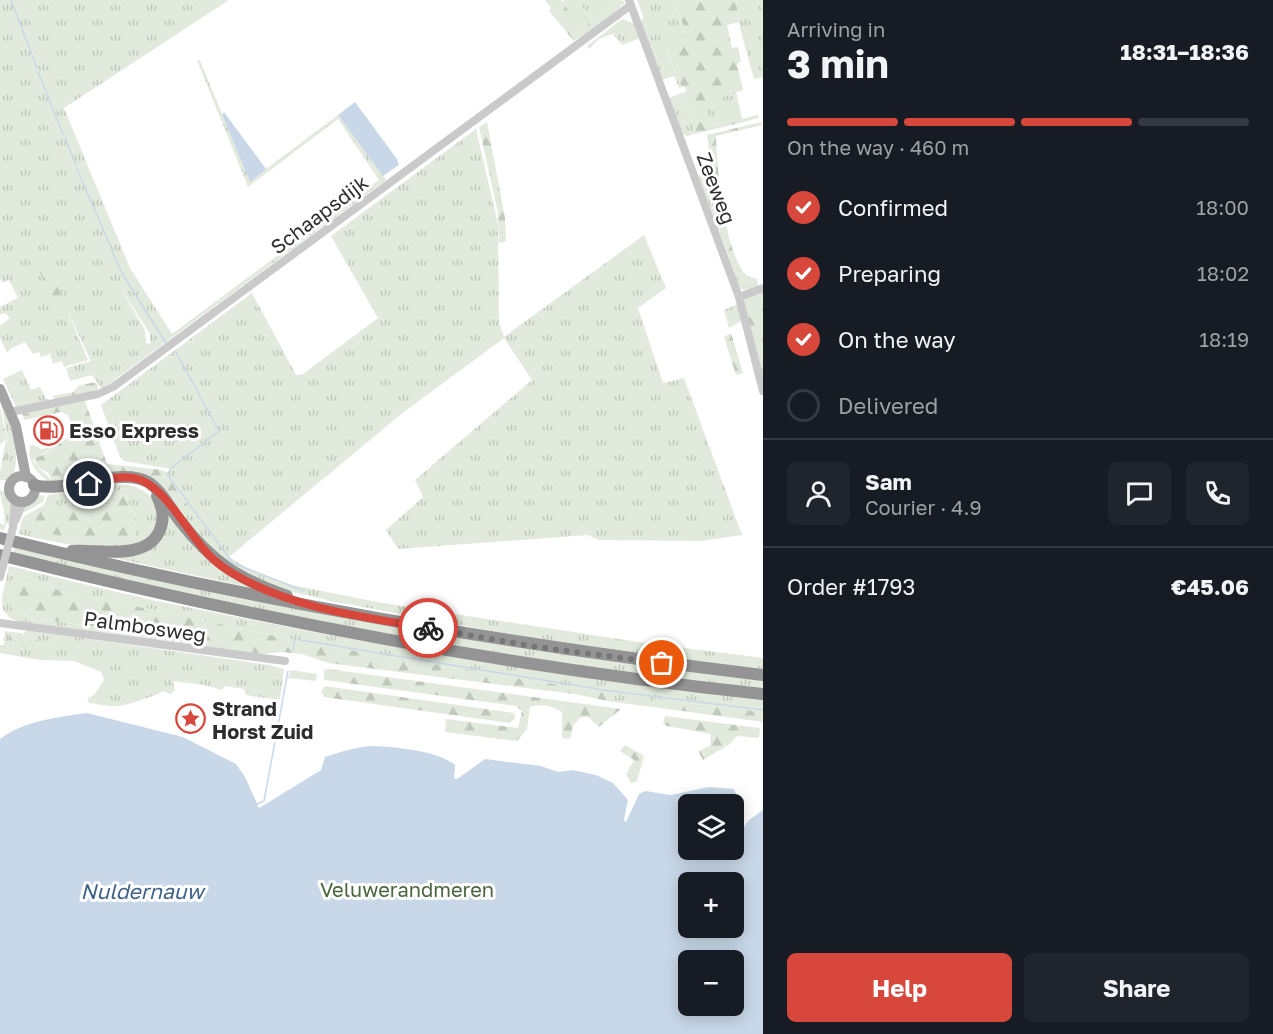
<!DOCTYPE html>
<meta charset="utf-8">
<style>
:root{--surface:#171b24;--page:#20242c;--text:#f1f3f6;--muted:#9ea1a6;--line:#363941;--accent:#d7473c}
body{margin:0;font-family:"Golos Text",sans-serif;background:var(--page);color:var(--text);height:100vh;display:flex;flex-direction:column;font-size:22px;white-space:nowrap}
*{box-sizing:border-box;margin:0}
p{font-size:20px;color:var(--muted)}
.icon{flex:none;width:33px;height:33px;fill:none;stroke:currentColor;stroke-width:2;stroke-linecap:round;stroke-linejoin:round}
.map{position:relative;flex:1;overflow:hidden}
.side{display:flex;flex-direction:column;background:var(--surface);width:510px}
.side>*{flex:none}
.buttons{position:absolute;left:678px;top:794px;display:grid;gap:12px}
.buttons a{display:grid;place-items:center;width:66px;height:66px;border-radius:9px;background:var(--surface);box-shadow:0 3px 15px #0003;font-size:30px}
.pin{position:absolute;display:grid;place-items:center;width:51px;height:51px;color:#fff;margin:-26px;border:3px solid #fff;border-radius:50%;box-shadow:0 2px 6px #0007}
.courier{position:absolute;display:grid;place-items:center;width:60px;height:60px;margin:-30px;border:4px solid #d7473c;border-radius:50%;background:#fff;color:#222;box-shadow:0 2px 8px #0007}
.headline em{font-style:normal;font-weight:700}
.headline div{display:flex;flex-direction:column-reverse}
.headline{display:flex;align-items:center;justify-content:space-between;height:102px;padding:0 24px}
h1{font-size:39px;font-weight:700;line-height:45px}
.bar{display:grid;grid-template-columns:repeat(4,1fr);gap:9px 6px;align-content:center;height:72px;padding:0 24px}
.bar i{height:8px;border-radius:4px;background:var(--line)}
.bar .selected{background:var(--accent)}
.bar p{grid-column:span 4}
.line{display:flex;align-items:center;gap:15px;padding:0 24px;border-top:2px solid var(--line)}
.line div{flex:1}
.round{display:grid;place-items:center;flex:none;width:63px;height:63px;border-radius:9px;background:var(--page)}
ol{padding:0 24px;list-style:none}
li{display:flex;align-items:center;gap:18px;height:66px}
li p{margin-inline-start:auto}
li .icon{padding:6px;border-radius:50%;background:var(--accent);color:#fff;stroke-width:4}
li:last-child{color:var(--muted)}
li i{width:33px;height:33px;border:3px solid var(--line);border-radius:50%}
.button{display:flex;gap:12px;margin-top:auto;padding:12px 24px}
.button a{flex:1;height:69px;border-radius:9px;background:var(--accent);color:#fff;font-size:24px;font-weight:700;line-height:69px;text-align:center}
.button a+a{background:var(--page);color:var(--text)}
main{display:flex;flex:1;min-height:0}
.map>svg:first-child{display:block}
.grass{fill:url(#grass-tufts);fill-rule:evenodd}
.forest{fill:url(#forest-firs)}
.water{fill:#c9d8e8;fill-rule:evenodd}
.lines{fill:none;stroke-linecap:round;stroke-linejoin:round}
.stream{stroke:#c9d8e8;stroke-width:1.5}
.minor{stroke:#cacaca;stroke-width:8}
.major{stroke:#a5a5a5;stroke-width:10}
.highway{stroke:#949494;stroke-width:12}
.minor-bridge{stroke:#cacaca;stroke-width:8}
.done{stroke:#767676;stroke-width:6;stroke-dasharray:0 10.8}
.route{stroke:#d7473c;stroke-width:8}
.labels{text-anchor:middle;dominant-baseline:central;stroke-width:6;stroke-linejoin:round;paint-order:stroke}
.street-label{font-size:20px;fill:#2d2d2d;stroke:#fff}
.poi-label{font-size:20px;font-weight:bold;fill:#2d2d2d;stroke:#fff;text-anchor:start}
.park-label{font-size:20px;fill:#4b653e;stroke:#fff}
.water-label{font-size:21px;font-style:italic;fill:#426389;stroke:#fff}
</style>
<main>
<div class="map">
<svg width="763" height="1034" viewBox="0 0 763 1034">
<defs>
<pattern id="grass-tufts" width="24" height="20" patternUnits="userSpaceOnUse" patternTransform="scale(1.5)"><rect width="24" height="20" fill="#e1eadc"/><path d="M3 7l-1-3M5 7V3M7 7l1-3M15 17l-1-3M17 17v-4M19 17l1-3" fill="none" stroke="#c1c9bd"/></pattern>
<pattern id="forest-firs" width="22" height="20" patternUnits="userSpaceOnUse" patternTransform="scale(1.5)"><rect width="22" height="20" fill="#e1eadc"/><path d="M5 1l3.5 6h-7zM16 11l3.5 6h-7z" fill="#c1c9bd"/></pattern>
</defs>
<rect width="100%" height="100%" fill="#fff"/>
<g class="grass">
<path d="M0 0H229L64 108 130 268 172 334 379 180 338 119 248 187 197 60 200 61 250 181 338 115 386 180 102 389 92 375 70 381 66 368 91 361 66 308 88 360 64 367 62 361 53 364 50 354 41 357 39 352 33 354 25 342 10 349 7 353 0 338V326L10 318 5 313 0 315V307L18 298 9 280 2 283 0 279ZM119 285 150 334V344L146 343 145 330Z"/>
<path d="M565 0H574L590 25 581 30 562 2Z"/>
<path d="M578 0H620L592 21Z"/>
<path d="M637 0H674L688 38 666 51 682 87 679 88 674 76 662 80 641 25 643 16Z"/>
<path d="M736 0H763V77L754 79 740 28Z"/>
<path d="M622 19 635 24 639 35 638 39 622 45 613 34 599 39 589 49 587 46Z"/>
<path d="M684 92 695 134 687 136 681 133 669 98Z"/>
<path d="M736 92 742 119 711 126 704 103Z"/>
<path d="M476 129 498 224 499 322 504 337 644 235 666 288 638 308 663 383 684 378 742 535 702 541 598 540 588 535 398 549 386 530 423 497 415 480 532 380 504 338 400 415 229 557 250 570 292 585 377 602 638 642 763 658V669L563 644 336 602 280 589 267 585 220 559 183 518 192 511 166 473 171 469 124 461 120 457 101 405 252 293 296 375 303 374 378 318 331 236Z"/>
<path d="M714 170 721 226 720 232 698 176Z"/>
<path d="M738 304 743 320 729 328 724 310Z"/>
<path d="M22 370 31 390 40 387 46 399 51 400 16 407 3 379Z"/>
<path d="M0 396C9 420 21 449 14 473L7 480H0V472L9 450Z"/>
<path d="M34 445 41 449 54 447 33 460C37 471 49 473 55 486 40 476 27 465 30 446Z"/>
<path d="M115 484C162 481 175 534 134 545 101 554 51 541 18 534L23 517 44 505 48 495ZM125 495 136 517 134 538H77L32 530 36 509Z"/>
<path d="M0 490C15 496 11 511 10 524L6 523 4 531 0 529V523L4 525C7 515 0 501 0 490Z"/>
<path d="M45 495 43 502 23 513 16 528C20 512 26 497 45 495Z"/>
<path d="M163 501 185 530 266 591 82 551 154 542Z"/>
<path d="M15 546 155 578 763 679V689L562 663 301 619 12 554Z"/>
<path d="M9 566C65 579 121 594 177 605 371 645 566 677 763 699V712L654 699 653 707 613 702 614 694 313 644 17 581 12 609 17 614 208 648 24 624 10 618 3 610 2 597Z"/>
<path d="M26 630 270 665 284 669 280 700 246 695 244 689 225 686 221 690 204 685 173 681 175 691 170 694 163 691C159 695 124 706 118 706 109 707 98 704 89 703L87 699 94 695 104 680 101 672 74 661 40 660 0 653V645H4L5 631 9 632 8 642H54L22 638Z"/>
</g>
<g class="forest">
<path d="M545 0H561L582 30 589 24 574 0H578L592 21 620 0 625 2 609 18 574 41 549 11 551 8Z"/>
<path d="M674 0H736L739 22 727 25 732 48 738 47 741 61 737 64 743 90 705 103 711 126 758 115 759 118 695 134 684 92 686 91 685 87H682L666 50 688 38Z"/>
<path d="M487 122 505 218 506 241 499 243 498 213 479 127Z"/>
<path d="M761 122 762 125 716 136C717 170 724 242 742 270 745 276 751 277 757 279L758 286 744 290 740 288 720 232 707 135Z"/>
<path d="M36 255 43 256 62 294 53 296 31 257Z"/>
<path d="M763 290V379L743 301 746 296Z"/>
<path d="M731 333 743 373 736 375 724 337Z"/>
<path d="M95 382 98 385V390L54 399 53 396 73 392 78 386Z"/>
<path d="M14 383 25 404 18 405 10 387Z"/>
<path d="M85 401 107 464 163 470 192 511 183 518 149 478 55 486 48 473 36 466 35 458C45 455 48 451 56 446 73 435 74 435 68 415L61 412 25 420 21 412Z"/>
<path d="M0 407 9 450 0 472 6 439 0 445Z"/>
<path d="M125 495 136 517 134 538H77L32 531 36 509Z"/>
<path d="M17 581 313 644 614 694 613 702 574 694 328 663 302 654 282 652 262 654 208 648 17 614 12 609Z"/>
<path d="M9 632 23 633V638L54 642V651L8 646Z"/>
<path d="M328 669 621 709 599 727 588 717H581L573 726 570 739 562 738V712C553 706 540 703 530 707L527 729 517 741 445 732 446 719 518 728 522 711 516 706 324 680V670Z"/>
<path d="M291 670 317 674 316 681 288 678Z"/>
<path d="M325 686 514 713 515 718 510 723 324 697 321 691Z"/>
<path d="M654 699 763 712V722L653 707Z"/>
<path d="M665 716 760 728 759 738 737 736 730 744 703 760 698 751 710 746 711 734 667 726 663 724Z"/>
<path d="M625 745 644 756 637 781 631 783 626 774 634 760 620 751Z"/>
</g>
<g class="water">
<path d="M355 102 397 159 399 165 383 176 338 115Z"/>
<path d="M224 112 266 169 250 182 222 114Z"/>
<path d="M87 713 183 737 236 764 245 777 259 808 321 770 325 757C340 752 358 746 375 746 396 747 439 751 455 765L454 778 457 779 485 759 541 766 558 772 573 770 596 775 613 783 628 800 624 820 626 822 639 794 645 791 671 795 709 787 734 789C742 808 739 814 739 834L749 820 763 810V1034H0V739C23 721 58 717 87 713ZM688 804H734V849H688ZM688 882H734V927H688ZM688 960H734V1005H688Z"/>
</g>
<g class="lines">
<g class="stream">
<path d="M11 0 37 68"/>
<path d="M38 72 63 134"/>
<path d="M65 138 76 165"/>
<path d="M77 169 110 245"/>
<path d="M111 249 123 275 166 343"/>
<path d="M170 469 219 431 176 352"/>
<path d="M166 473 233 563 304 591"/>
<path d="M300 640 603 690 763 710"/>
<path d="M293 651 295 638"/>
<path d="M257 804 264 801 288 671"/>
</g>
<g class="minor">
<path d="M629 0 739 297 763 391"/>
<path d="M739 297 763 288"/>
<path d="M11 412 98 394 113 387 631 5"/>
<path d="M16 519 23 502"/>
<path d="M13 527 15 500"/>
<path d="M0 577 3 566"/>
<path d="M0 623 285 661"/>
</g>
<g class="major">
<path d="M0 389 16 426 26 477"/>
<circle cx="22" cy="489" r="13"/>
</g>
<g class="highway">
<path d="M34 485C69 494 119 466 148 482 162 491 170 508 180 521 212 562 238 579 287 596"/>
<path d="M0 538C252 601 505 644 763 675"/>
<path d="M72 551C98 549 145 561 159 532 165 519 163 509 157 496"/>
<path d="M0 555C251 618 506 667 763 694"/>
</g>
<path class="minor-bridge" d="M3 566 13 527"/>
</g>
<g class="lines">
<path class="done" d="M428 628 537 647 662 663"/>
<path class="route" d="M89 484C102 481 120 475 134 478 164 483 188 534 209 555 217 564 228 571 239 577 296 609 365 617 428 628"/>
</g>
<defs>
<symbol id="fuel-ring" viewBox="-11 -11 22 22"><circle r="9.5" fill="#fff" stroke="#d7473c" stroke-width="1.5"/><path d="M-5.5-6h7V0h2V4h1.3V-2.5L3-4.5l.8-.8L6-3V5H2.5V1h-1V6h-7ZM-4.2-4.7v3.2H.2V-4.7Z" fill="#d7473c"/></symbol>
<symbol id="sight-ring" viewBox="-11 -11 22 22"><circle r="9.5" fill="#fff" stroke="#d7473c" stroke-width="1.5"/><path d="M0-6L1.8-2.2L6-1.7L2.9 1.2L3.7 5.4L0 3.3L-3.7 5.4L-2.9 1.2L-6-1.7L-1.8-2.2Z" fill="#d7473c"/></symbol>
</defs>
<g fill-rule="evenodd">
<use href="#fuel-ring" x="32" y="414" width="33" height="33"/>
<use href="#sight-ring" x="174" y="702" width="33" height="33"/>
</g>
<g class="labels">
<g class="street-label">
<text transform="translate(717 188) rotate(69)">Zeeweg</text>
<text transform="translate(319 214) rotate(-37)">Schaapsdijk</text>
<text transform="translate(145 626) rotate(8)">Palmbosweg</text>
</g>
<g class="poi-label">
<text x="69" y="430">Esso Express</text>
<text x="212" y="708">Strand<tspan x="212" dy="23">Horst Zuid</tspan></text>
</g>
<g class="park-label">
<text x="407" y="889">Veluwerandmeren</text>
</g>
<g class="water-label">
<text x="142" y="891">Nuldernauw</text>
</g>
</g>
</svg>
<div class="buttons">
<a><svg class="icon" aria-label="layers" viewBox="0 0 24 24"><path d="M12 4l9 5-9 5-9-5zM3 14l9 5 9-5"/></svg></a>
<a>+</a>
<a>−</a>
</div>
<div class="pin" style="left:662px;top:663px;background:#ea580c"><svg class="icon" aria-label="bag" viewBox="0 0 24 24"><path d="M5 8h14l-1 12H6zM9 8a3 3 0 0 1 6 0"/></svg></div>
<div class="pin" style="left:89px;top:484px;background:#1f2937"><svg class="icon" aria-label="home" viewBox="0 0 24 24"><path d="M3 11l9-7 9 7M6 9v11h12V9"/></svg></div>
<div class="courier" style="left:428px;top:628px"><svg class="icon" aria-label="bike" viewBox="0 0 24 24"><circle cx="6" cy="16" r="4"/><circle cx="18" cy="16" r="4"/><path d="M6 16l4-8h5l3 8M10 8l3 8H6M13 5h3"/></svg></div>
</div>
<section class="side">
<div class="headline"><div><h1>3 min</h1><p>Arriving in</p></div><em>18:31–18:36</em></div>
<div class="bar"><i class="selected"></i><i class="selected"></i><i class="selected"></i><i></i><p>On the way · 460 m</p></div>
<ol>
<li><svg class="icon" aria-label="check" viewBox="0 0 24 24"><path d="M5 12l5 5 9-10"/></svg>Confirmed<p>18:00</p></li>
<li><svg class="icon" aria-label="check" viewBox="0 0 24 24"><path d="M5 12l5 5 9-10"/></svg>Preparing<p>18:02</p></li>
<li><svg class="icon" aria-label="check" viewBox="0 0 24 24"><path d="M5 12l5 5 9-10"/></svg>On the way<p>18:19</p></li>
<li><i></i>Delivered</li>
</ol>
<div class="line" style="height:108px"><a class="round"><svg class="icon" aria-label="person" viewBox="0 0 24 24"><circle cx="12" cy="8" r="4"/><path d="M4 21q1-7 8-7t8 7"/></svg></a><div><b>Sam</b><p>Courier · 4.9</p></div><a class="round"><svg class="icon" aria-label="chat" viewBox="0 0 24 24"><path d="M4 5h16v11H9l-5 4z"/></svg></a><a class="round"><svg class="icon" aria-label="phone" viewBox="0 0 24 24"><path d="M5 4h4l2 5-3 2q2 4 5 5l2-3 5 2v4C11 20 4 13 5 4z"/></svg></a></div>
<div class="line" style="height:78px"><div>Order #1793</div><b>€45.06</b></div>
<div class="button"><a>Help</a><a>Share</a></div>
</section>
</main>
